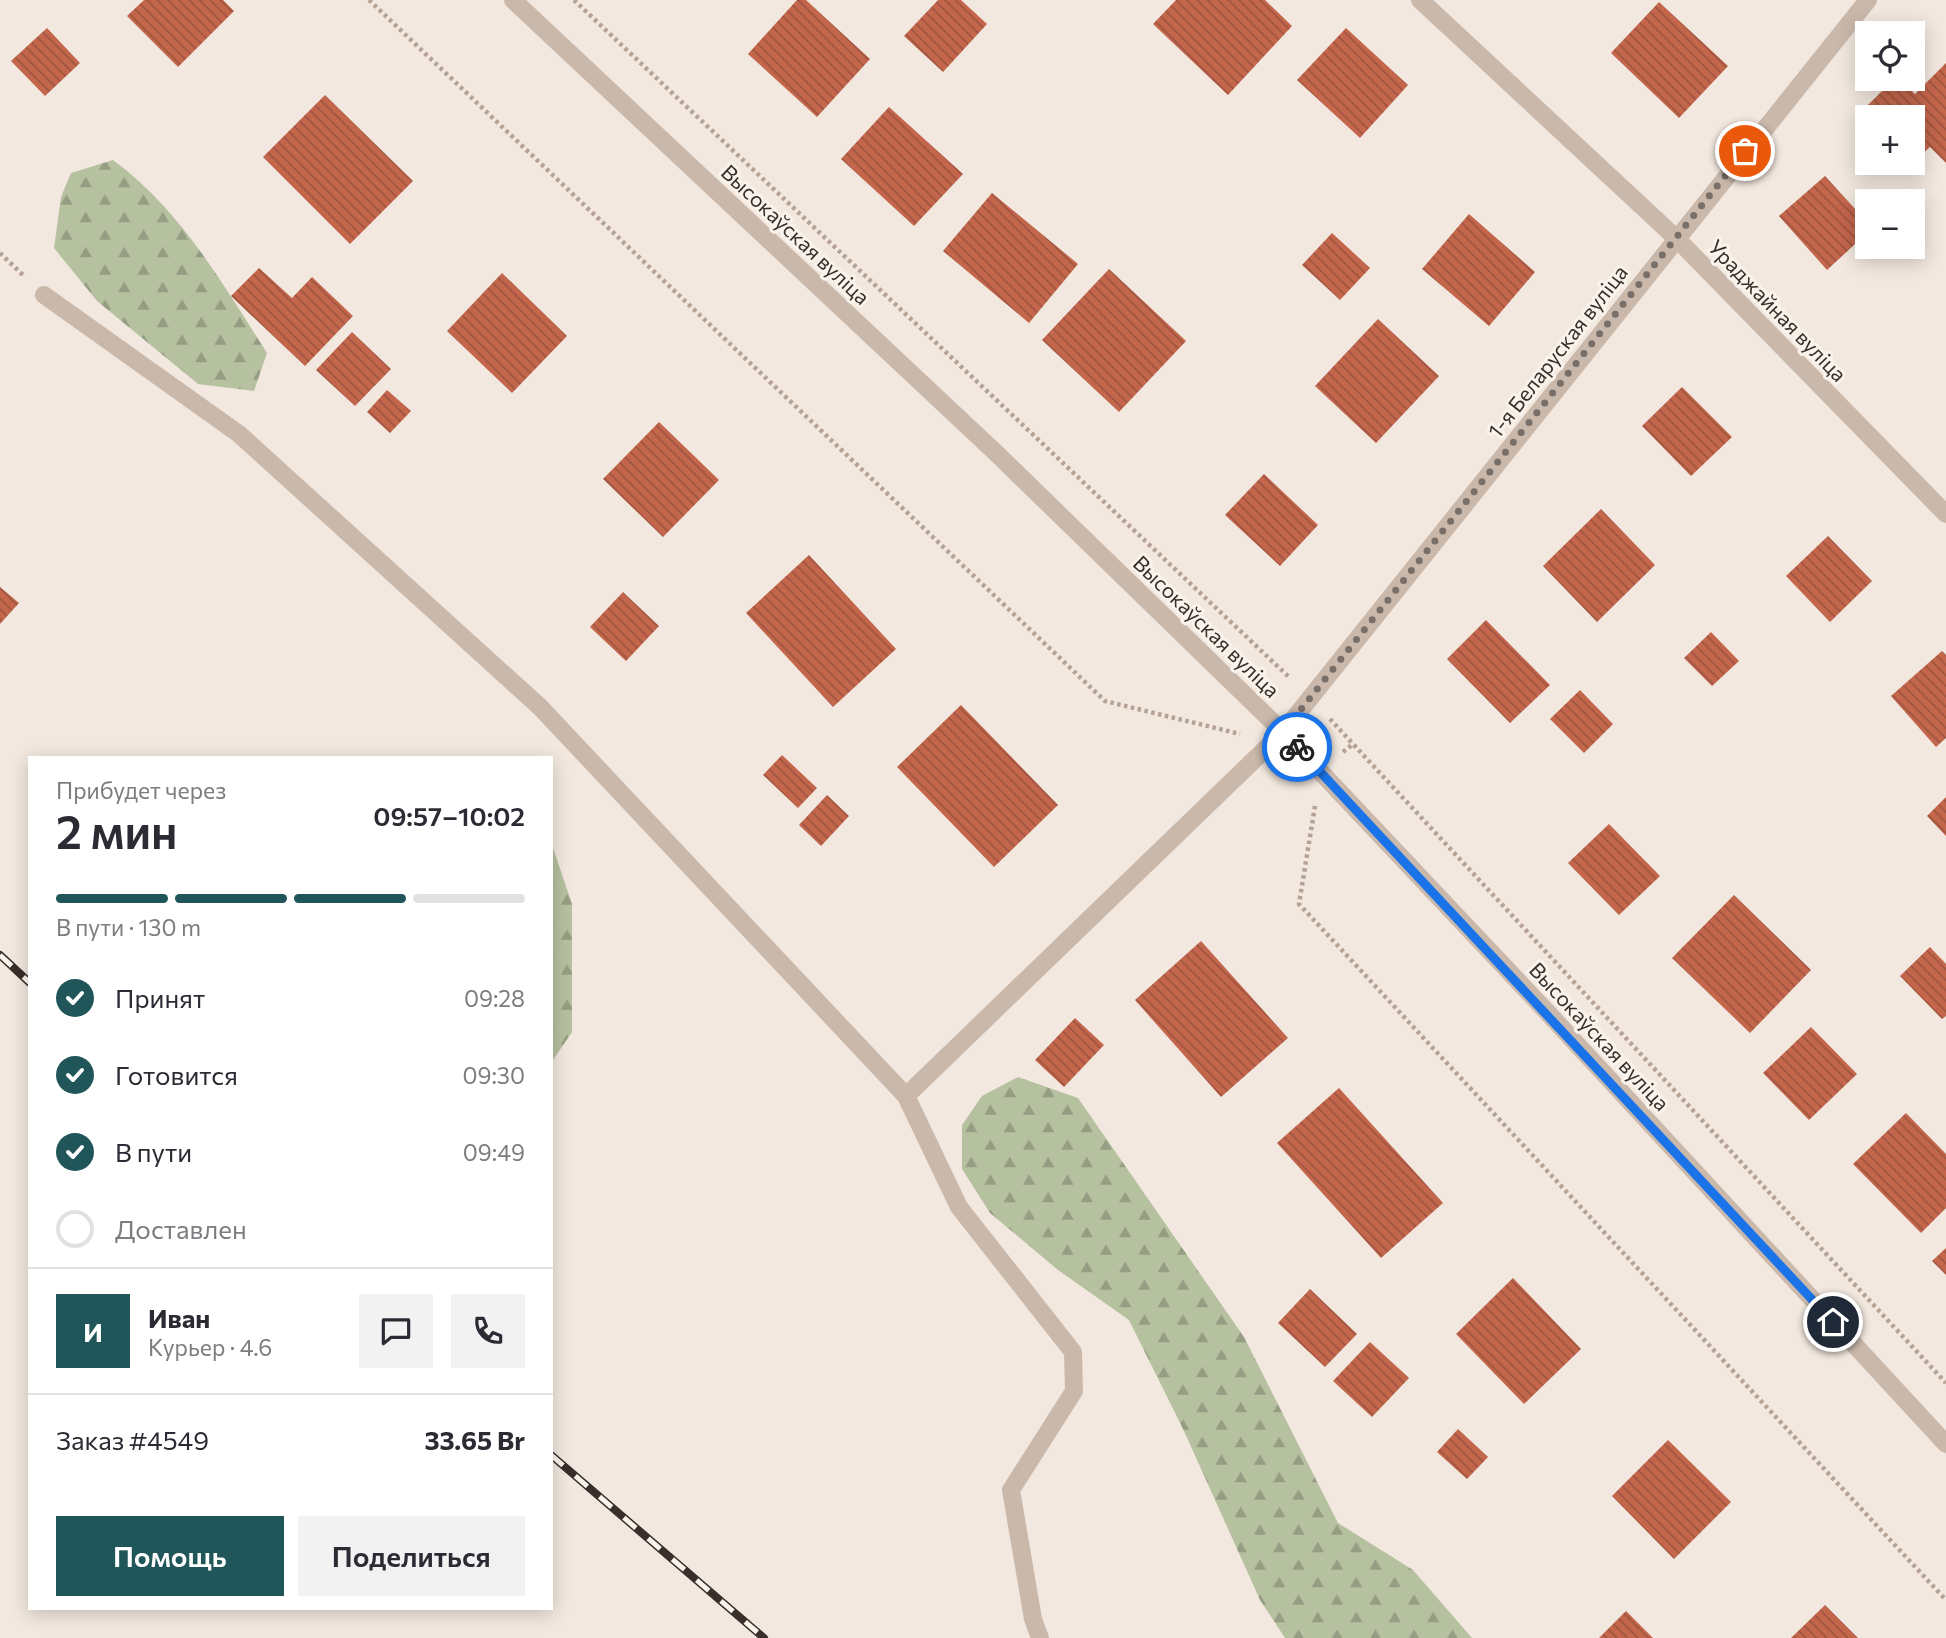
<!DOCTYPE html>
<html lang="ru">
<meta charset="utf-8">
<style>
:root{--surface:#fff;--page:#f2f2f3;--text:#2b2b33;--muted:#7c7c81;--line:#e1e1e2;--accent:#205659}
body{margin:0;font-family:Commissioner,sans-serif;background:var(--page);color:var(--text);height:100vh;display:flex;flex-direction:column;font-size:26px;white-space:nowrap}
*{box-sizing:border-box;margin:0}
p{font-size:23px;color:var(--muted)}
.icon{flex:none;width:38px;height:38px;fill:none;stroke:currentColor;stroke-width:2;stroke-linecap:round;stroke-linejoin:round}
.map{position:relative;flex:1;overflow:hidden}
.drawer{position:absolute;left:28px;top:756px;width:525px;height:854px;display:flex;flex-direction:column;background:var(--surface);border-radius:0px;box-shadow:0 4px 18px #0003}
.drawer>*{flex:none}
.buttons{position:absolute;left:1855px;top:21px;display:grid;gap:14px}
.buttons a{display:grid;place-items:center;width:70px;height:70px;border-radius:0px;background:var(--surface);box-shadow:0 4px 18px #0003;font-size:35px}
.pin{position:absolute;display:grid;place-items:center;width:60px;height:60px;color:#fff;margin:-30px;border:4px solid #fff;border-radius:50%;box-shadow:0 2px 7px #0007}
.courier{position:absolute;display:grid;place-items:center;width:70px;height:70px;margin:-35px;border:5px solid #1a73e8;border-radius:50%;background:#fff;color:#222;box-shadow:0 2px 9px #0007}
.summary em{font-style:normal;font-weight:600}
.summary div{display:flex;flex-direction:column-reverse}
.summary{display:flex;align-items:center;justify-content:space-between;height:119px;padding:0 28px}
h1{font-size:46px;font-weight:600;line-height:52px}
.bar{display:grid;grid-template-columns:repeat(4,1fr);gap:10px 7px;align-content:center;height:84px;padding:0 28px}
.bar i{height:9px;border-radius:5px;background:var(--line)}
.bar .on{background:var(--accent)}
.bar p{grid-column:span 4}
.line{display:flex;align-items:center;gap:18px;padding:0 28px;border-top:2px solid var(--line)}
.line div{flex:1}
.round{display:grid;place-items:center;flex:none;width:74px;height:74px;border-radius:0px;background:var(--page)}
ol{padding:0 28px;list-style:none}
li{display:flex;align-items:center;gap:21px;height:77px}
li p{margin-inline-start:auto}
li .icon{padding:7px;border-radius:50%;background:var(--accent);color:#fff;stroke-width:4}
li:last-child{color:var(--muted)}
li i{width:38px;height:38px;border:4px solid var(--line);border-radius:50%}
.primary-button{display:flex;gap:14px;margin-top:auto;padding:14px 28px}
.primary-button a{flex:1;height:80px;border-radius:0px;background:var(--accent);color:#fff;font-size:28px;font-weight:600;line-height:80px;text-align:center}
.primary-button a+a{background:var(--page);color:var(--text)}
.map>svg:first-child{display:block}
.forest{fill:url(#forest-firs)}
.building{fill:url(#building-back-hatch)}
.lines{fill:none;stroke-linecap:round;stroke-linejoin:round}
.path{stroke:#b6a295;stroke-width:4.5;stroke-dasharray:3.5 3.5;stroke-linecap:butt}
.service{stroke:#cab8ab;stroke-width:18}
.minor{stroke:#cab8ab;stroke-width:18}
.rail-casing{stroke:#382e2a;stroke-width:8}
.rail{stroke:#faf3eb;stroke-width:5;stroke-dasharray:16;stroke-linecap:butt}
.done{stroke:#796f69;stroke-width:7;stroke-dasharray:0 12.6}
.route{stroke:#1a73e8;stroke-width:9}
.labels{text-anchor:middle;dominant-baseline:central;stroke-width:6;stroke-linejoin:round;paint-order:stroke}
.street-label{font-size:21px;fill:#382e2a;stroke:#faf3eb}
</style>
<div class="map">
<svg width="1946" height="1638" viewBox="0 0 1946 1638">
<defs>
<pattern id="forest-firs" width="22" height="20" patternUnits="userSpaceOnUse" patternTransform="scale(1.75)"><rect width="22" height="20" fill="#b6c19f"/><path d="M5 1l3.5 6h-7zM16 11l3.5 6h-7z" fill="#959d82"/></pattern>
<pattern id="building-back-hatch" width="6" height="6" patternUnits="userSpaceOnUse" patternTransform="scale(1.75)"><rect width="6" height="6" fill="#c3664c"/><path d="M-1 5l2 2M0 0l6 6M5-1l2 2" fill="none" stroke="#9f543f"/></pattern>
</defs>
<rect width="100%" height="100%" fill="#f2e8df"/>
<g class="forest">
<path d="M113 160C181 210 222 283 267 353L254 391 198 384 97 301 54 248 61 197 71 173Z"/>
<path d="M551 842 572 904V1032L551 1063Z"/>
<path d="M1018 1077 1078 1098 1244 1337 1338 1523 1413 1570 1472 1638H1285L1260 1600 1184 1431 1129 1320 1058 1270 990 1213 962 1169V1125L982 1096Z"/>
</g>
<g class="building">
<path d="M144 0H223L234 11 178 67 127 16Z"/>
<path d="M797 0H806L870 59 817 117 748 54Z"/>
<path d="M938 0H961L987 24 943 72 904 36Z"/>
<path d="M1176 0H1265L1292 26 1228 95 1153 24Z"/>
<path d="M1659 2 1728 66 1679 118 1611 53Z"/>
<path d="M47 28 80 63 45 96 11 61Z"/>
<path d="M1346 28 1408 85 1360 138 1297 80Z"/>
<path d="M1946 63V163L1930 147 1916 160 1913 156V117H1874L1865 108 1894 79H1900L1915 94Z"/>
<path d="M325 95 413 181 350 244 263 157Z"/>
<path d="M889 107 963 174 914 226 841 159Z"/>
<path d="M1825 176 1867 222V233L1827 270 1779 216Z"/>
<path d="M992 193 1078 264 1029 323 943 251Z"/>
<path d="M1469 214 1535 272 1489 326 1422 269Z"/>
<path d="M1332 233 1370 268 1340 300 1302 265Z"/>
<path d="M259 268 292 298 312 277 353 316 305 366 231 296Z"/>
<path d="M1109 269 1186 341 1119 412 1042 340Z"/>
<path d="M502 273 567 336 512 393 447 331Z"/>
<path d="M1378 319 1439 376 1376 443 1315 386Z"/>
<path d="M352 332 391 369 355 406 316 370Z"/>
<path d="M1682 387 1732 437 1691 476 1642 426Z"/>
<path d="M387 390 411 411 390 433 367 412Z"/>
<path d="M659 422 719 480 663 537 603 479Z"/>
<path d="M1264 474 1318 525 1280 566 1225 515Z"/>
<path d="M1601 509 1655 565 1597 622 1543 566Z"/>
<path d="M1828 536 1872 581 1830 622 1786 576Z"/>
<path d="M809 555 896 649 833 707 746 613Z"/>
<path d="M0 587 19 603 0 624Z"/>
<path d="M623 592 659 626 626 661 590 627Z"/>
<path d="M1486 620 1550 685 1510 723 1447 659Z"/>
<path d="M1711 632 1739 661 1712 686 1684 658Z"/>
<path d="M1942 651 1946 655V738L1936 747 1891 696Z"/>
<path d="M1580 690 1613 724 1584 753 1550 719Z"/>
<path d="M961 705 1058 805 994 867 897 767Z"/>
<path d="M782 755 817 788 798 808 763 775Z"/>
<path d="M827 795 849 816 821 846 799 825Z"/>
<path d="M1946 797V836L1927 816Z"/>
<path d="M1609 824 1660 876 1619 915 1568 863Z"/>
<path d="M1734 895 1811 970 1750 1033 1672 958Z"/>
<path d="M1201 941 1288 1038 1221 1097 1135 1000Z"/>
<path d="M1930 947 1946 964V1016L1942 1019 1900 976Z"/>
<path d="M1075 1018 1104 1045 1064 1087 1035 1060Z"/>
<path d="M1811 1027 1857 1074 1809 1120 1763 1073Z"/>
<path d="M1339 1088 1443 1203 1381 1258 1277 1143Z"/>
<path d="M1906 1113 1946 1154V1208L1921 1233 1853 1164Z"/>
<path d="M1946 1248V1275L1932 1261Z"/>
<path d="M1513 1278 1581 1349 1524 1404 1456 1334Z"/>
<path d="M1310 1289 1357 1334 1325 1367 1278 1323Z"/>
<path d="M1370 1342 1409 1378 1372 1417 1333 1381Z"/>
<path d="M1458 1429 1488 1457 1467 1479 1437 1452Z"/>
<path d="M1668 1440 1731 1502 1674 1559 1612 1496Z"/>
<path d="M1825 1605 1858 1638H1791Z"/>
<path d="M1626 1611 1653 1638H1599Z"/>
</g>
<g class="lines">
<g class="path">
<path d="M369 0 1105 701 1240 734"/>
<path d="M574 0 1290 678"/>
<path d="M0 253 25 277"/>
<path d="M1330 719 1353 744"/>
<path d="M1343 752 1353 744 1946 1383"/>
<path d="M1315 806 1299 904 1946 1600"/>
</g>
<g class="service">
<path d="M44 295 239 434 540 707 906 1096 1283 732"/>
<path d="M906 1096 959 1207 1073 1352 1074 1391 1011 1490 1033 1619 1040 1638"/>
</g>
<g class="minor">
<path d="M513 0 995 452 1283 732 1548 1013 1946 1444"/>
<path d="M1420 0 1676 238 1946 514"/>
<path d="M1283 732 1868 0"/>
</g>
<defs>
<g id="rail">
<path d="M0 955 30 983"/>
<path d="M551 1455 764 1638"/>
</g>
</defs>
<use href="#rail" class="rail-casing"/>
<use href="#rail" class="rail"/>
</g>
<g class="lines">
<path class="done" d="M1297 747 1283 732 1745 151"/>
<path class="route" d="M1297 747 1833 1322"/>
</g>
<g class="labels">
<g class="street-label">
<text transform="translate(796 234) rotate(43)">Высокаўская вуліца</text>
<text transform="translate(1778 310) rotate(46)">Ураджайная вуліца</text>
<text transform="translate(1557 351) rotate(-52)">1-я Беларуская вуліца</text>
<text transform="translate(1207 626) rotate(44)">Высокаўская вуліца</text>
<text transform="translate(1600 1036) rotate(47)">Высокаўская вуліца</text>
</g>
</g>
</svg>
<div class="buttons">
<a><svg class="icon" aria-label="locate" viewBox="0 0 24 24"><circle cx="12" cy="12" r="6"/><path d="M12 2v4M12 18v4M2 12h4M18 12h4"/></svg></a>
<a>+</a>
<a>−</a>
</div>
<div class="pin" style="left:1745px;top:151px;background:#ea580c"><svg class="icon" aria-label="bag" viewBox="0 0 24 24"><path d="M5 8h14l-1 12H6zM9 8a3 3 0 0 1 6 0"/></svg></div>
<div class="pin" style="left:1833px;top:1322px;background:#1f2937"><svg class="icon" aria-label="home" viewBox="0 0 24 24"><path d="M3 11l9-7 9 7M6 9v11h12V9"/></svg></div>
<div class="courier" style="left:1297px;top:747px"><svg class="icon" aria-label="bike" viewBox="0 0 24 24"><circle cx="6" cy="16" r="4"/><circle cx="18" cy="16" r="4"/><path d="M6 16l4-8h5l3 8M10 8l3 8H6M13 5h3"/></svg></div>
<section class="drawer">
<div class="summary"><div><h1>2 мин</h1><p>Прибудет через</p></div><em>09:57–10:02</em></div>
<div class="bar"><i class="on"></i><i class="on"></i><i class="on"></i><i></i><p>В пути · 130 m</p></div>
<ol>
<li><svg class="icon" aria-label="check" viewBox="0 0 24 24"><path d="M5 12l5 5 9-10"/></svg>Принят<p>09:28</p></li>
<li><svg class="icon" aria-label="check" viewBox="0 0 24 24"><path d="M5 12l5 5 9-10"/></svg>Готовится<p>09:30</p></li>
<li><svg class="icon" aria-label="check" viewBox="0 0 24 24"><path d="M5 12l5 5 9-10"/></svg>В пути<p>09:49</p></li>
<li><i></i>Доставлен</li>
</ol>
<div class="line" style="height:126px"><b class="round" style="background:var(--accent);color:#fff">И</b><div><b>Иван</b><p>Курьер · 4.6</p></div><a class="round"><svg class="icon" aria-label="chat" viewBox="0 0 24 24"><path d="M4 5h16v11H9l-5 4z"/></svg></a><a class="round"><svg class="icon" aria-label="phone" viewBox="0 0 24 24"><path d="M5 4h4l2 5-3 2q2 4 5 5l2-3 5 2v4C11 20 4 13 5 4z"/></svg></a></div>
<div class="line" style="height:91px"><div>Заказ #4549</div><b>33.65 Br</b></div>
<div class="primary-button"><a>Помощь</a><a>Поделиться</a></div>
</section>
</div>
